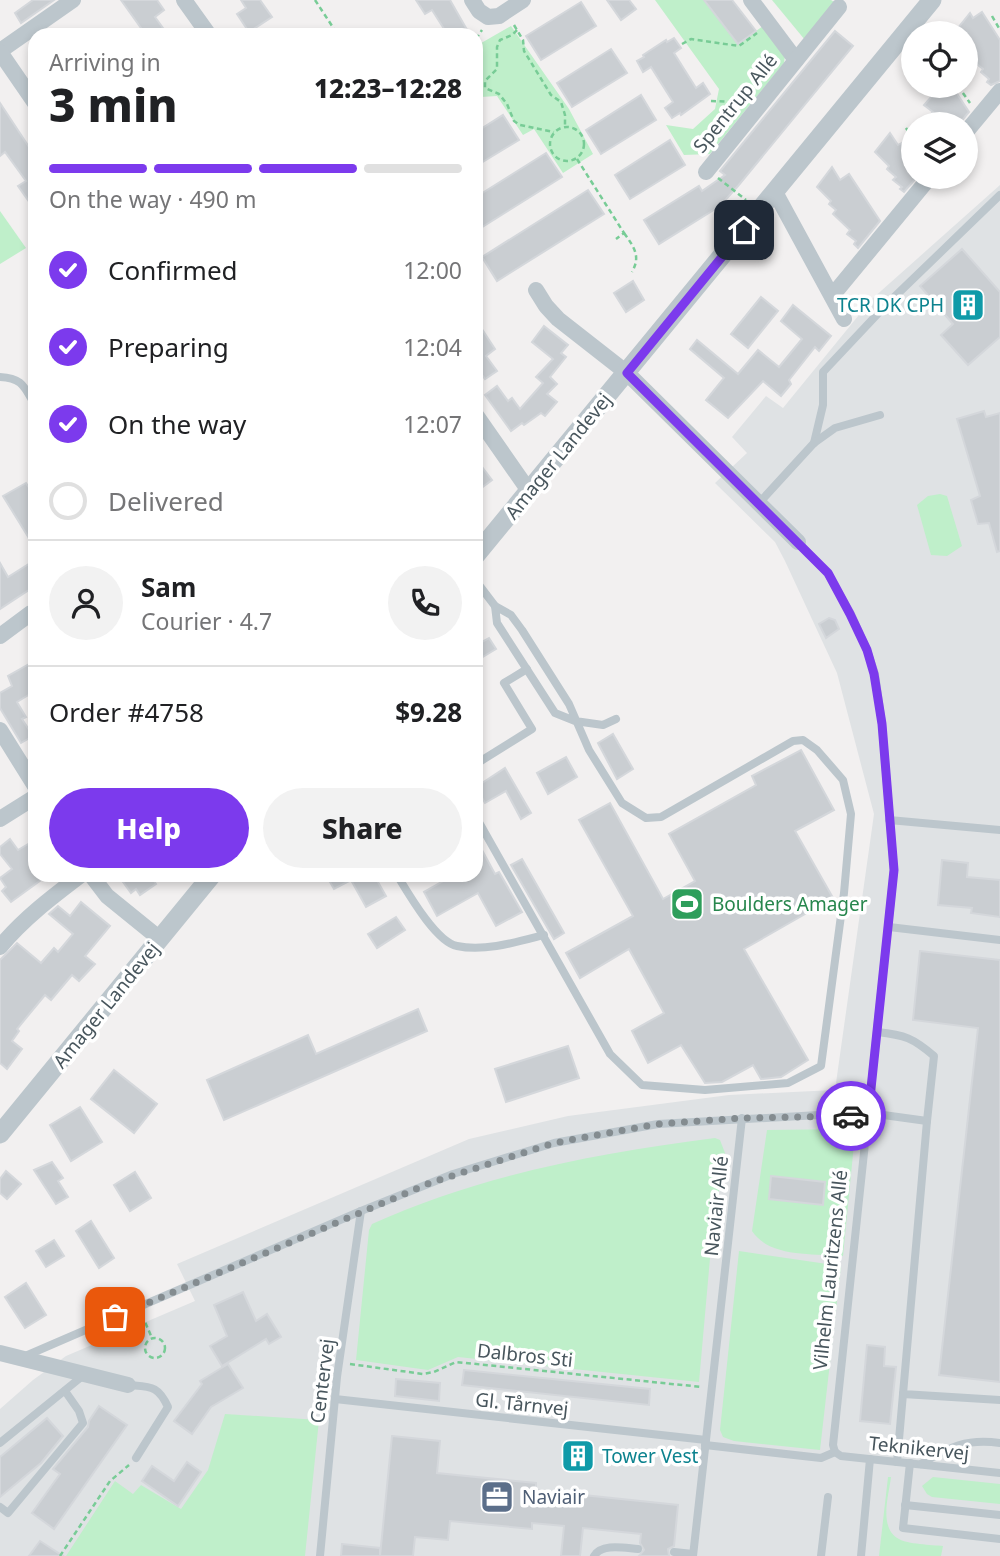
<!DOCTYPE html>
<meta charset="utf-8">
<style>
:root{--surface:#fff;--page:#f2f2f2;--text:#202124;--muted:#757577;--line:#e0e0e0;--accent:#7c3aed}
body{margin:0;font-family:"Noto Sans",sans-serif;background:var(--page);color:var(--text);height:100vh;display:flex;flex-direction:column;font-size:26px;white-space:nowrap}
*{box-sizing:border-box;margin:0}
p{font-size:23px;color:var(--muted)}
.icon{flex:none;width:38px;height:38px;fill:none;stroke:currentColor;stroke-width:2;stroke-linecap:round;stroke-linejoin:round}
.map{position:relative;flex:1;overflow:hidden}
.sheet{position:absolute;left:28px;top:28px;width:455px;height:854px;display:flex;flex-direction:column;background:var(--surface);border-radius:21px;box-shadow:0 4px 10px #0003}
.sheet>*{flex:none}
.buttons{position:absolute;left:901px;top:21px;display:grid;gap:14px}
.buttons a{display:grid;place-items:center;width:77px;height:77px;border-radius:50%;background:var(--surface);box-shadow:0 4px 10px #0003;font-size:35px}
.pin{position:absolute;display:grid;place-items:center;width:60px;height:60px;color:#fff;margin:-30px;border-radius:14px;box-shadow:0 4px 10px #0006}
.courier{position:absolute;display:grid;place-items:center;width:70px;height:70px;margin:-35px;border:5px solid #7c3aed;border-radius:50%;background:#fff;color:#222;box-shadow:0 2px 9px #0007}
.overview em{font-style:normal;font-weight:800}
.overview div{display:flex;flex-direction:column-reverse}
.overview{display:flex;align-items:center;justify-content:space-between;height:119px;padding:0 21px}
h1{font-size:46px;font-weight:800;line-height:52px}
.bar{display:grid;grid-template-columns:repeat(4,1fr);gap:10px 7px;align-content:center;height:84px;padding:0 21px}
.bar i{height:9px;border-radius:5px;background:var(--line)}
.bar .on{background:var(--accent)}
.bar p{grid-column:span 4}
.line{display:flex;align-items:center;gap:18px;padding:0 21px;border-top:2px solid var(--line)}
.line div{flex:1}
.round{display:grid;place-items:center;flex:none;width:74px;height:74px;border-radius:37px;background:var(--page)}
ol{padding:0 21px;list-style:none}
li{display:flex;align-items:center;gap:21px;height:77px}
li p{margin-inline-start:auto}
li .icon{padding:7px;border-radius:50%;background:var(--accent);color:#fff;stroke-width:4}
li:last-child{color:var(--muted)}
li i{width:38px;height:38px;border:4px solid var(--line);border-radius:50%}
.action{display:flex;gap:14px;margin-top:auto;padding:14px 21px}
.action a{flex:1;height:80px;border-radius:42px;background:var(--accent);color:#fff;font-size:28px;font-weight:800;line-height:80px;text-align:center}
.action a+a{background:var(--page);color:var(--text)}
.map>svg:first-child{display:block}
.airport{fill:#dfe2e4}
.green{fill:#bfefca}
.building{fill:#caced2;stroke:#d4d7db;stroke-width:2}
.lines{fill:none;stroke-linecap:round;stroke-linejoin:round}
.path{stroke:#78cc96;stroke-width:2.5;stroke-dasharray:5 3.5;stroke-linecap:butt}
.service{stroke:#bcc6cc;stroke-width:8}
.minor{stroke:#bcc6cc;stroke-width:16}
.tertiary{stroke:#bcc6cc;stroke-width:19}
.done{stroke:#848c90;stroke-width:7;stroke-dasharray:0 12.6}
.route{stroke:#7c3aed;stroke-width:9}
.labels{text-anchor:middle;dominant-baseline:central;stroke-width:7;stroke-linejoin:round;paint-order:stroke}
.street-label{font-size:19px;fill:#48565d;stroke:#fff}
.culture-label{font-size:19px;fill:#0d838f;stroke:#fff;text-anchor:end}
.leisure-label{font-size:19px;fill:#27864d;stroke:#fff;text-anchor:start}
.service-label{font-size:19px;fill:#4e5e75;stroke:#fff;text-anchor:start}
</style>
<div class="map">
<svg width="1000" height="1556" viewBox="0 0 1000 1556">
<rect width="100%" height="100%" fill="#f2f0f0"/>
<path class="airport" d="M1000 185V1556H0V1409L33 1380 66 1356 195 1301 177 1264 469 1139 568 1116 729 1095 835 1090 874 814 837 673 785 561 775 542 715 483 747 453 732 437 766 396 783 408 872 299Z"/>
<g class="green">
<path d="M655 0H704L738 44 763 26 785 56 784 63 710 154 684 155 666 125 693 129 715 109 719 89Z"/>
<path d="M772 0H831L834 2 805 40Z"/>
<path d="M511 26 569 109 593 154 563 173 534 129 523 135 497 96 481 97 476 89V46Z"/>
<path d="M0 211 26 248 0 264Z"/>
<path d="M940 494 947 496 962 546 947 556 931 555 917 505 928 496Z"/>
<path d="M850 1129 855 1134 843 1256C813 1253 770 1258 752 1231L767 1130Z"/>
<path d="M715 1138 720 1140 725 1153 712 1236 699 1382 458 1357 428 1370 356 1360 369 1230 372 1224C480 1175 598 1153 715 1138Z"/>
<path d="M739 1251 841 1266 820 1450 734 1441 723 1437 720 1430Z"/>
<path d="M225 1414 319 1420 305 1556H66L115 1481 133 1494 141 1485 181 1509 208 1470Z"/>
<path d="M888 1477H891C889 1495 878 1528 899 1539 907 1544 932 1545 943 1546L941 1556H879Z"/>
<path d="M933 1477 1000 1484V1504L932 1497 927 1494 922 1486Z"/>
</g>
<g class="building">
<path d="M33 0H54L21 23 15 13Z"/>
<path d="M121 0H157L164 10 155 17 168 35H146Z"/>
<path d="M241 0H260L272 17 249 32 237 14 246 8Z"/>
<path d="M416 0H450L470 35H448L432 10 425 14Z"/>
<path d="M607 0H629L636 9 621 20Z"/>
<path d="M704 0H732L756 31 738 44Z"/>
<path d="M581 2 596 26 541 60 526 36Z"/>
<path d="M982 12 1000 40V81L991 85 987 82 989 79 981 72 983 69 974 62 977 59 966 50V33H954L970 13 973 18Z"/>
<path d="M835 31 853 46 738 186 720 206 659 244 644 220 699 186 702 191 725 175 720 171Z"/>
<path d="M674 38 681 48 674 53 696 88 703 83 710 94 681 115 680 113 672 118 665 108 673 102 651 67 643 72 637 61 644 57 643 55 666 40 667 42Z"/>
<path d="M611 49 627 73 572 107 557 83Z"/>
<path d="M952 86 969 112 959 124H941L930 115 933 112 924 105 940 87 943 92Z"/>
<path d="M641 95 656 120 601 154 586 130Z"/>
<path d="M0 103 35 156V210L18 186 26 181 5 152 0 156Z"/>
<path d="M503 115 519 140 476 166V132Z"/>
<path d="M890 133 898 145 907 140 914 150V177H917L904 192 900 189 902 187 893 180 896 177 887 169 889 166 875 152Z"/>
<path d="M670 140 685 165 630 199 615 175Z"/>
<path d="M546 153 562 177 476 231V197Z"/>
<path d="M832 167 840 180 849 174 880 221 858 248 854 244 856 241 847 234 850 230 833 214 836 210 829 204 831 201 817 187Z"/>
<path d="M588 190 604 214 497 281 482 257Z"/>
<path d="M962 249 1000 292V337L968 365 941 335 953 324 920 286Z"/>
<path d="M633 281 644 300 626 312 614 293Z"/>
<path d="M761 297 778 311 748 348 731 334Z"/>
<path d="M793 305 831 336 819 351 815 347 789 380 791 384 781 396 763 381 728 418 706 400 724 378 690 349 697 340 738 374 758 350 779 367 802 339 781 321Z"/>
<path d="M476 320 495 349 486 356 497 371 485 379 476 366Z"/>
<path d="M544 326 568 345 561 353 566 357 550 377 557 384 547 394 557 402 545 416 541 413 524 425 522 423 511 431 485 395 497 386 508 401 512 398 520 409 543 383 536 377 553 359 532 342Z"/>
<path d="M984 411 986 417 1000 413V551L997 552 989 523 978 524 971 500 980 496 957 419Z"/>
<path d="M476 459 492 480 476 492Z"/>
<path d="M26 483 35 497V548L3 496Z"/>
<path d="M35 560V586L0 609V563L8 577Z"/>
<path d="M829 618 835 620 839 629 826 638 819 624Z"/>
<path d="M489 638 496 649 476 661V645Z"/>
<path d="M29 664 35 674V691L17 702 26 717 22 719 33 736 21 743 0 708V693L12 686 8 676Z"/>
<path d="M613 734 633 769 617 779 598 743Z"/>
<path d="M801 750 834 810 795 831 833 898 744 949 808 1060 781 1077 761 1079 753 1065 722 1082 705 1083 681 1045 648 1063 632 1031 664 1013 629 949 580 978 566 953 633 916 579 820 610 803 663 899 695 881 669 834 756 785 752 776Z"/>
<path d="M566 757 577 777 548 794 537 773Z"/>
<path d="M505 768 531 813 521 819 506 791 485 803 476 787Z"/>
<path d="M10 839 18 850 35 840V875H48L11 902 2 891 6 887 0 878 12 869 0 854V847Z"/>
<path d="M476 839 495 874 499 872 522 912 496 926 478 893 437 916 424 892 454 875H476Z"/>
<path d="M522 859 564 933 554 939 511 865Z"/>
<path d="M942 860 968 863 967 877 1000 880V917L971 913 972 908 938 905Z"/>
<path d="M118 875H150L156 884 140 895 136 889 131 893Z"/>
<path d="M326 875H374L386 896 366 907 351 880 334 889Z"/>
<path d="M81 902 110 926 85 956 95 964 79 981 72 975 51 1000 45 995 17 1029 19 1031 12 1041 22 1049 7 1069 0 1063V960L17 943 41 963 54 948 58 952 73 934 49 914 58 906 70 916Z"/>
<path d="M396 917 405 930 377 948 368 934Z"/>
<path d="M920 951 1000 960V1382L939 1375 978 1028 913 1020Z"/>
<path d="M418 1009 427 1031 224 1120 207 1080 308 1035 316 1054Z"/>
<path d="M568 1046 579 1078 506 1102 495 1069Z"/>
<path d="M114 1070 157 1104 134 1133 91 1099Z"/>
<path d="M80 1107 102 1142 71 1161 50 1125Z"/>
<path d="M52 1162 63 1178 58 1181 68 1197 56 1204 34 1170Z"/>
<path d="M6 1171 21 1184 7 1199 0 1193V1179Z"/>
<path d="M135 1172 151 1198 130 1211 114 1185Z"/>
<path d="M771 1176 825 1182 823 1205 769 1199Z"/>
<path d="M91 1221 114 1258 99 1268 76 1231Z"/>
<path d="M54 1240 64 1256 46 1267 36 1251Z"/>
<path d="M26 1283 46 1315 25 1328 5 1297Z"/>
<path d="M243 1292 256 1321 267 1314 281 1337 269 1344 266 1339 222 1366 210 1346 227 1336 214 1305Z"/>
<path d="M867 1345 885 1347 884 1366 896 1367 890 1424 860 1421Z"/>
<path d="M228 1364 243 1388 211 1407 192 1434 174 1421 202 1384 200 1381Z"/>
<path d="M464 1370 650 1389 649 1405 462 1385Z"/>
<path d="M396 1379 440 1383 439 1401 395 1396Z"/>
<path d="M99 1406 127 1425 54 1529 32 1513 60 1474 53 1469 88 1427 89 1421Z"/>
<path d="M47 1418 63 1436 41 1463 0 1497V1457Z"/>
<path d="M392 1436 440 1441 437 1473 536 1483V1490L678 1505 674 1546 668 1549 669 1556H639L644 1550 640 1543 641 1534 583 1528 580 1556H561L564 1526 532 1523V1529L450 1521 448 1540 415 1537 413 1556H380Z"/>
<path d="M566 1443 590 1445 589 1469 565 1467Z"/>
<path d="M187 1462 201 1472 178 1506 142 1481 152 1466 174 1481Z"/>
<path d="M40 1541 63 1556H29Z"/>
<path d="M342 1544 380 1548V1556H341Z"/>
</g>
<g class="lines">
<g class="path">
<path d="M315 0 338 35"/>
<path d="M992 16 1000 30"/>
<path d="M514 25 523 40 524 51 551 95 561 102 565 115V127"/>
<path d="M517 30 512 35 500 40 497 47V69L485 81V88L499 94 507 104 514 121 520 125 554 132"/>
<path d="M476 39 482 30"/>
<path d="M682 44 691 39 739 46 757 33"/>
<path d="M958 86 970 103"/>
<path d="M711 101 736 102 740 107"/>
<circle cx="567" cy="144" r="17"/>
<path d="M906 128 914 140"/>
<path d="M577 159 624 233 616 239"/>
<path d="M718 178 746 200"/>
<path d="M624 233C634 247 641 256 632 272"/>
<path d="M142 1315 152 1338"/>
<circle cx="155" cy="1348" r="10"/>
<path d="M350 1364 423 1374 434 1372 456 1362 702 1387"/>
<path d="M60 1556 110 1481 129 1465"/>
</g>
<g class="service">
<path d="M0 377C23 378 24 387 35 405"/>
<path d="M814 443 823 405V372L886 305 1000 195"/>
<path d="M759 503 814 443 835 428 880 415"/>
<path d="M798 542 828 574 851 614 867 650 875 674 882 724 894 870 833 1445 835 1452"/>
<path d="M476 581 495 606"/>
<path d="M476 764 532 729 504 683 527 669"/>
<path d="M476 817 610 1054 642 1085 705 1090 788 1083 821 1066 844 893 851 814 843 780 817 750 803 740 793 741 661 817 646 818 622 803 589 750 569 704 522 630 511 615 495 606 497 623 555 713 575 721 603 725 616 719"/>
<path d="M889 820 1000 830"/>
<path d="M397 875C408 893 436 942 457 946 484 952 517 942 544 935"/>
<path d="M889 927 1000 940"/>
<path d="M877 1032C905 1035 913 1038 934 1056L927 1121"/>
<path d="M869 1113 927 1121 903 1394 1000 1400"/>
<path d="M23 1357 361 1211 453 1174 554 1143 658 1124 819 1115 868 1117"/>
<path d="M128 1385C151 1387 158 1385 168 1407L136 1458"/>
<path d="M335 1399 706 1440"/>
<path d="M0 1443 85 1374"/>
<path d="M705 1445 821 1458 835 1452"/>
<path d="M835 1452 841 1456 1000 1473"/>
<path d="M897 1462 903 1394"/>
<path d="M910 1463 903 1528 1000 1539"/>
<path d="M921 1464C949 1447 967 1438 1000 1443"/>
<path d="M905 1505 1000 1515"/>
<path d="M0 1507 8 1513 83 1423 79 1411 65 1391"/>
<path d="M674 1552 693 1554"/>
<path d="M320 1556 337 1377 361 1211"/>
<path d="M594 1556C602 1543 624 1548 638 1549"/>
<path d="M693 1556 742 1118"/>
<path d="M821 1556 828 1497"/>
<path d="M861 1556 870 1459"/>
</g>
<g class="minor">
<path d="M184 0 209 35"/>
<path d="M472 0 479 11 488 17 499 16 523 0"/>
<path d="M751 0 796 60"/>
<path d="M0 51 73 0"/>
<path d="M0 52 35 103"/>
<path d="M966 132 1000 91"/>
<path d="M706 172 839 7"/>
<path d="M775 192 844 319"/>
<path d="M536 290 546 306 558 319 627 373 798 542"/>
<path d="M832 296 930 177"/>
<path d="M476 415 529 491"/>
<path d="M0 636 31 613"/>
<path d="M0 730 35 786"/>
<path d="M0 819 35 797"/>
<path d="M91 875 107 896 160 939"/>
<path d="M0 947C23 919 52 897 81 875"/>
<path d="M0 1353 128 1385"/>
</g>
<g class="tertiary">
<path d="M476 555 932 0"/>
<path d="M0 1134 212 875"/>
</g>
</g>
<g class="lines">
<path class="done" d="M115 1317 430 1183 554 1143 658 1124 742 1118 851 1116"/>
<path class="route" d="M744 230 627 373 828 573 850 614 867 650 874 674 882 724 894 870 868 1117 851 1116"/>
</g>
<defs>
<symbol id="building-square" viewBox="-11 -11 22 22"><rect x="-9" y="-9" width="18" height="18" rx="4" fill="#0f9aa8" stroke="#fff"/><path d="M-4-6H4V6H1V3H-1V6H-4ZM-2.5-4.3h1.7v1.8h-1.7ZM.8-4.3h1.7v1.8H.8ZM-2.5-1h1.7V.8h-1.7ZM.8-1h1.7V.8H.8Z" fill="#fff"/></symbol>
<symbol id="stadium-square" viewBox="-11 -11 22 22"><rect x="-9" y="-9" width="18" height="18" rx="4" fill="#2e9e5b" stroke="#fff"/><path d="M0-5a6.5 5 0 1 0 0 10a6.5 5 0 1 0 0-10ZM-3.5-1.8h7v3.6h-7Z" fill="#fff"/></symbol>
<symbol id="office-square" viewBox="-11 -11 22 22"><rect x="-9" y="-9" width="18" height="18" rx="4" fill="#5c6f8a" stroke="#fff"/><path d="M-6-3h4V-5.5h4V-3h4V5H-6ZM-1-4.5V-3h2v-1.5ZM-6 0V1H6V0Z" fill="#fff"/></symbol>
</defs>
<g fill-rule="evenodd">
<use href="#building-square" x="949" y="286" width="38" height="38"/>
<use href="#stadium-square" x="668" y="885" width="38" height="38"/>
<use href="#building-square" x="559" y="1437" width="38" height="38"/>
<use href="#office-square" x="478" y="1478" width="38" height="38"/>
</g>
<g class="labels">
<g class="street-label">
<text transform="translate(735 103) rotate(-51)">Spentrup Allé</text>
<text transform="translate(558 456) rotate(-51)">Amager Landevej</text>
<text transform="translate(106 1005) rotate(-51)">Amager Landevej</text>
<text transform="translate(716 1206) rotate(-84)">Naviair Allé</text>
<text transform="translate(830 1270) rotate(-84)">Vilhelm Lauritzens Allé</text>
<text transform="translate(525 1355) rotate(6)">Dalbros Sti</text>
<text transform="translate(322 1381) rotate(-83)">Centervej</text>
<text transform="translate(522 1404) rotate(6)">Gl. Tårnvej</text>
<text transform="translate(919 1448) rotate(6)">Teknikervej</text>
</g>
<g class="culture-label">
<text x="944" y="305">TCR DK CPH</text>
<text x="602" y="1456" text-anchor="start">Tower Vest</text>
</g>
<g class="leisure-label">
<text x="712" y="904">Boulders Amager</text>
</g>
<g class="service-label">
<text x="522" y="1497">Naviair</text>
</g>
</g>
</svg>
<div class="buttons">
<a><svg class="icon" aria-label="locate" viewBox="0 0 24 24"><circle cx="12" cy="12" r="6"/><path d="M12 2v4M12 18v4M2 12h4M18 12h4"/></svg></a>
<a><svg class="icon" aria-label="layers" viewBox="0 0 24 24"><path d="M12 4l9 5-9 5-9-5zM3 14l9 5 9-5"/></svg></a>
</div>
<div class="pin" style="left:115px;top:1317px;background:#ea580c"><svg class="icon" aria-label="bag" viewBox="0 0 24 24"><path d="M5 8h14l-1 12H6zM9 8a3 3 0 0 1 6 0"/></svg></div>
<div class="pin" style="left:744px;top:230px;background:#1f2937"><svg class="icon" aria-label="home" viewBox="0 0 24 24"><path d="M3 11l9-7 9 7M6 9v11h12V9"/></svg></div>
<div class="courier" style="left:851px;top:1116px"><svg class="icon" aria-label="car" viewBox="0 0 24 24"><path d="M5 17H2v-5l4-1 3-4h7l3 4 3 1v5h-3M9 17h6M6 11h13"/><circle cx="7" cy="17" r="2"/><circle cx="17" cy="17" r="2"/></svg></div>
<section class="sheet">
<div class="overview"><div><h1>3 min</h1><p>Arriving in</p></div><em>12:23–12:28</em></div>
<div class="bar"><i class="on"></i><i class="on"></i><i class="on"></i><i></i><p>On the way · 490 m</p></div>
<ol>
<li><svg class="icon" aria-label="check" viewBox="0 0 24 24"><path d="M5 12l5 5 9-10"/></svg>Confirmed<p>12:00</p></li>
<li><svg class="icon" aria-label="check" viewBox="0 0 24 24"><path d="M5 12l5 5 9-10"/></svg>Preparing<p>12:04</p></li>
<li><svg class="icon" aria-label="check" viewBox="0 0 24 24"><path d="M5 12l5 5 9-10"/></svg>On the way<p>12:07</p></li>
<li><i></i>Delivered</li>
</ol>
<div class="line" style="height:126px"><a class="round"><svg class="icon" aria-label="person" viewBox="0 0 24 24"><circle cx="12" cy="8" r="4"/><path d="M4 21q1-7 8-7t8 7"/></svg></a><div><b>Sam</b><p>Courier · 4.7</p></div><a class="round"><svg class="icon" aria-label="phone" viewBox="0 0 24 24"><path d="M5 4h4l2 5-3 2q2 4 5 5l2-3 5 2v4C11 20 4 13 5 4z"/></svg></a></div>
<div class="line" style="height:91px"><div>Order #4758</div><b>$9.28</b></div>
<div class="action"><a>Help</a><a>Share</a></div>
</section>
</div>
